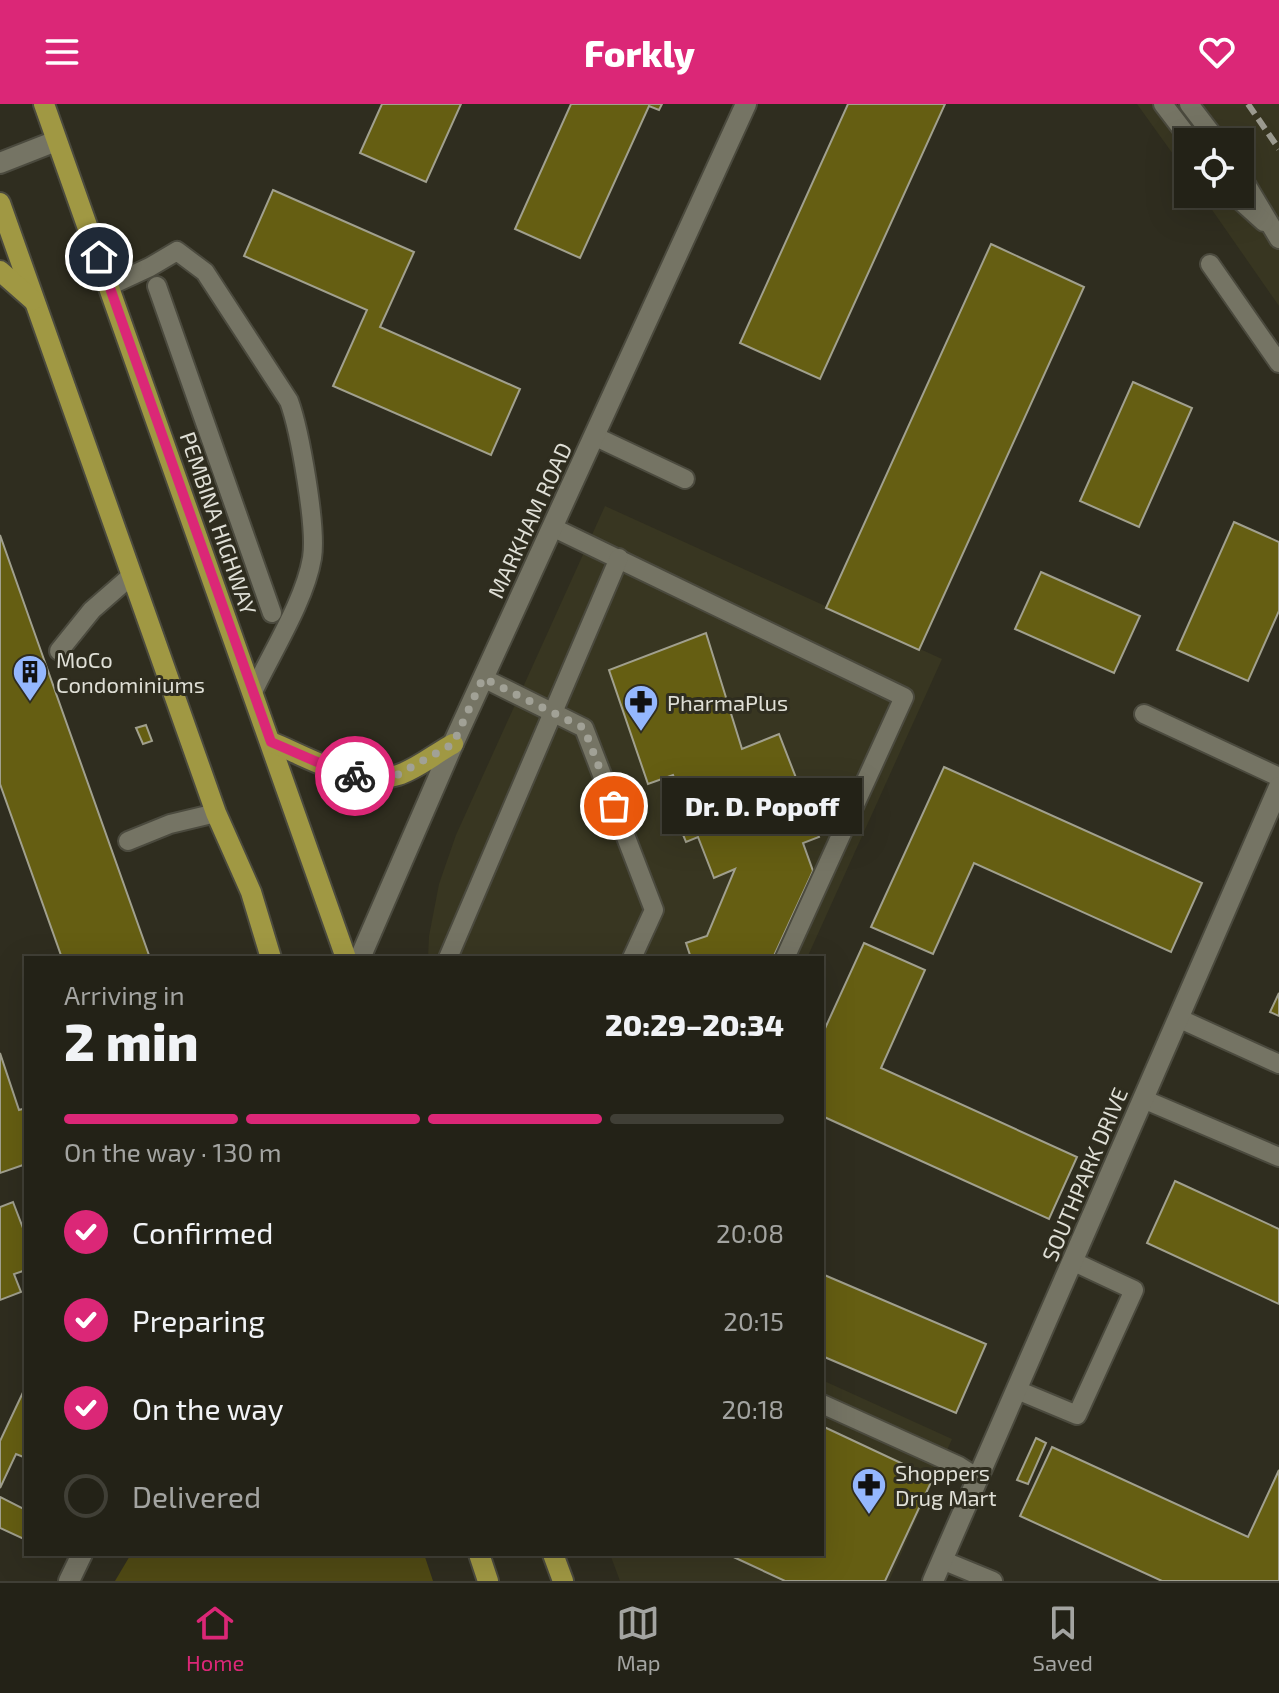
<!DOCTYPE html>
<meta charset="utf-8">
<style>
:root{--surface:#232217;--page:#2f2f24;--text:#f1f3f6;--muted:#a3a4a1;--line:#403f36;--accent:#db2777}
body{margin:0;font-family:"Exo 2",sans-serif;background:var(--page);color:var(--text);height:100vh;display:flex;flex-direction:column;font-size:30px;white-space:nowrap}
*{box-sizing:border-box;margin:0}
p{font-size:26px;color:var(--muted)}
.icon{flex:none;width:44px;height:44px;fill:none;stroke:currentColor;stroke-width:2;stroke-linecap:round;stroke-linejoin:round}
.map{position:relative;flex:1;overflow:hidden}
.sheet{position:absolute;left:24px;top:852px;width:800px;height:600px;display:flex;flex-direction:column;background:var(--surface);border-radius:0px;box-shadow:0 8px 32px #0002,0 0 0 2px var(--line)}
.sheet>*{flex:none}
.fabs{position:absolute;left:1174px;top:24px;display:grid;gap:16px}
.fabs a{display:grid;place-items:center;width:80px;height:80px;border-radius:0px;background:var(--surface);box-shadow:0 8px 32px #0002,0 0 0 2px var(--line);font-size:40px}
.pin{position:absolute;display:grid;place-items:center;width:68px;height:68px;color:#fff;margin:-34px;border:4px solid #fff;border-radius:50%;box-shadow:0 2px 8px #0007}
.courier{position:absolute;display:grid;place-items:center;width:80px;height:80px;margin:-40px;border:6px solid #db2777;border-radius:50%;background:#fff;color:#222;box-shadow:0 2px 10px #0007}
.bubble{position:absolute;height:56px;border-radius:0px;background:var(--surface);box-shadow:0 8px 32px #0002,0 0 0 2px var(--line);font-size:26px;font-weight:800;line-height:56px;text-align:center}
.summary em{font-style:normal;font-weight:800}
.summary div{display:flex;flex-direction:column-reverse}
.summary{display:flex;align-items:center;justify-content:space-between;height:136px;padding:0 40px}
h1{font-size:52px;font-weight:800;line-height:60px}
.bar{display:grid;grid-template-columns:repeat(4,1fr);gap:12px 8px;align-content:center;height:96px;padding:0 40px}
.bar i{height:10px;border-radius:6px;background:var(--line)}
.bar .active{background:var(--accent)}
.bar p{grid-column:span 4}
ol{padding:0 40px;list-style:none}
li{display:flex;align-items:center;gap:24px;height:88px}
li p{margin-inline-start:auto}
li .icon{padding:8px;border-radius:50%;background:var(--accent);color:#fff;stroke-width:4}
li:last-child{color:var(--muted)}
li i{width:44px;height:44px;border:4px solid var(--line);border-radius:50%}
header{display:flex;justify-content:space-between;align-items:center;height:104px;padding:0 40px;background:var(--accent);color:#fff;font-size:36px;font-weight:800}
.tab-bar{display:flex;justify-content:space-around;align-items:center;height:112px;border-top:2px solid var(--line);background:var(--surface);font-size:22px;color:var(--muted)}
.tab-bar a{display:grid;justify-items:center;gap:4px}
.tab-bar .active{color:var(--accent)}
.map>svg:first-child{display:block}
.built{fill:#383621}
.green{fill:#504a14}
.building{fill:#655e12;stroke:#a1a08e;stroke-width:2}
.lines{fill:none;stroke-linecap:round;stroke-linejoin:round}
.service-casing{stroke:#4b4a3e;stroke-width:22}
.minor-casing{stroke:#4b4a3e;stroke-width:24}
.tertiary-casing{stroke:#4b4a3e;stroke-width:24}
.primary-casing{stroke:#4b4a3e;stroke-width:24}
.service{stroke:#757464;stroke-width:18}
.minor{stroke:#757464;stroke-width:20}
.tertiary{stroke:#757464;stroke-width:20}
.primary{stroke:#a09843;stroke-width:20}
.rail{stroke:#9c9b90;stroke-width:6;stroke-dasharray:12 6;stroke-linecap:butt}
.done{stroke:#a1a196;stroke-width:8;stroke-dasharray:0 14.4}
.route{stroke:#db2777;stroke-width:10}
.labels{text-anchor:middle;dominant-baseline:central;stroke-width:6;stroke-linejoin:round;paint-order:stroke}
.street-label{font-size:22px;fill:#dfdfd6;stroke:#2f2d1f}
.poi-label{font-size:22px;fill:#dfdfd6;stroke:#2f2d1f;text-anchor:start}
</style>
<header><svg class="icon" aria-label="menu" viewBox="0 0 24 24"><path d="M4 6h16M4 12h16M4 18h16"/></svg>Forkly<svg class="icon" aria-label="heart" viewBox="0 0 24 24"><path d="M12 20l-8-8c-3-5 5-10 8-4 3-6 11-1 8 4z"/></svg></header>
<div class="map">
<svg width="1279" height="1477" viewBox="0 0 1279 1477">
<rect width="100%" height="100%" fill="#2f2d1f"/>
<g class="built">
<path d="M1137 0H1279V202L1201 90H1240V38H1188V71Z"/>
<path d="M605 402 942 555 807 854H428L429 832 439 780 456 731Z"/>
<path d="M822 1276 952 1335 889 1477H620L610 1450H822Z"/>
</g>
<path class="green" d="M131 1450H424L433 1477H115Z"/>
<g class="building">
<path d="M382 0H461L426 78 360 49Z"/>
<path d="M571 0H662L659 6 649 2 580 154 515 125Z"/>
<path d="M848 0H945L820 275 740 239Z"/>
<path d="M273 86 414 148 380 223 520 285 491 351 333 282 367 206 244 152Z"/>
<path d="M991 140 1084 183 919 546 826 504Z"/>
<path d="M1133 278 1192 304 1139 423 1080 397Z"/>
<path d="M1234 418 1279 438V507L1248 577 1177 546Z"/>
<path d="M0 431 31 519 150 854H62L0 680Z"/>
<path d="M1041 468 1140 512 1114 569 1015 525Z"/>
<path d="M706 529 742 645 779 630 819 733 803 739 813 767 773 854H691L686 839 707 832 735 765 714 774 698 733 686 738 674 709 686 704 673 671 648 680 609 566Z"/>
<path d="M146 621 152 637 143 640 136 624Z"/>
<path d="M944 663 1202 779 1171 848 974 759 933 850 871 823Z"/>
<path d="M864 839 925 866 881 964 1077 1053 1049 1115 822 1012V931Z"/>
<path d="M1279 889V912L1270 908Z"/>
<path d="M0 949 19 1006 26 1004V1060L0 1069Z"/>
<path d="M1175 1077 1279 1125V1200L1147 1139Z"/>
<path d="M13 1098 26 1132V1166L14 1170 21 1188 0 1196V1103Z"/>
<path d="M822 1170 986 1240 956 1309 822 1252Z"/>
<path d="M26 1282V1354L16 1350 0 1384V1337Z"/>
<path d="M822 1322 933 1374 885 1477H785L727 1450H822Z"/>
<path d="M1036 1334 1046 1339 1028 1380 1017 1376Z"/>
<path d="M1052 1343 1248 1433 1279 1366V1477H1162L1020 1412Z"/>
<path d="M0 1393 26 1406V1436L0 1424Z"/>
</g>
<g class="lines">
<defs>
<g id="service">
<path d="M1163 0 1192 38"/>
<path d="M1189 0 1218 38"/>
<path d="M1240 70 1279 135"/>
<path d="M1233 90 1264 118"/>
<path d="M1210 160 1279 259"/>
<path d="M109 182 150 163 177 147 205 168 289 297C300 327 317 424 312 454 305 496 272 548 253 588"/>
<path d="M157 182 272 509"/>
<path d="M594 332 685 375"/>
<path d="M552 423 904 593 785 854"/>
<path d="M59 547 92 506 131 472"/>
<path d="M483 574 584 624 654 806 632 854"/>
<path d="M1144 610 1279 673"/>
<path d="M128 737 170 720 216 709"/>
<path d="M448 854 619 454"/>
<path d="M1178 914 1279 960"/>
<path d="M1143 995 1279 1053"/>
<path d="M1017 1286 1077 1311 1134 1186 1072 1157"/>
<path d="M822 1300 959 1362 978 1374"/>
<path d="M942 1456 993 1477"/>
</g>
<g id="minor">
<path d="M0 59 56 37"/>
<path d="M69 1477 82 1450"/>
<path d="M933 1477 1279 683"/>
</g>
<path id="tertiary" d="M360 854 453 640 746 0"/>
<g id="primary">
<path d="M44 0 346 854"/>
<path d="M0 99 216 709 251 788 271 854"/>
<path d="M0 167 33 196"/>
<path d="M271 638C308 653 357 684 398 671 417 665 436 649 453 640"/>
<path d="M479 1450 488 1477"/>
<path d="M553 1450 563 1477"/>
</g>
</defs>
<use href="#service" class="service-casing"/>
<use href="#minor" class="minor-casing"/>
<use href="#tertiary" class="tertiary-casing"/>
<use href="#primary" class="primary-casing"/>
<use href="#service" class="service"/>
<use href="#minor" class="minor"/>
<use href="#tertiary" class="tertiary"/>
<use href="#primary" class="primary"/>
<path class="rail" d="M1248 0 1279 45"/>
</g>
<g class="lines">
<path class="done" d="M355 672 397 671 453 640 483 574 584 624 614 702"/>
<path class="route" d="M99 153 271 638 338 667 355 672"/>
</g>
<defs>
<symbol id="building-pin" viewBox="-11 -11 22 30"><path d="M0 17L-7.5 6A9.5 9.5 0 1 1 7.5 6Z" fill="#94b7fd" stroke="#2f2d1f"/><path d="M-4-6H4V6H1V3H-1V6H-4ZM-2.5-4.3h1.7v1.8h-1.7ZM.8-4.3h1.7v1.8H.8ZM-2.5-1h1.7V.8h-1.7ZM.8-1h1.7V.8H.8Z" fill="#111"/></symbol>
<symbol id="pharmacy-pin" viewBox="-11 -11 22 30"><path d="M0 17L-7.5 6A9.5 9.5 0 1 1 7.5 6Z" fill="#94b7fd" stroke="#2f2d1f"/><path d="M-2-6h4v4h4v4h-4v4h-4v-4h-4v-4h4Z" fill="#111"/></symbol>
</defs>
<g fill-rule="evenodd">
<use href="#building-pin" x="10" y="548" width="40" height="54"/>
<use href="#pharmacy-pin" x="621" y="578" width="40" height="54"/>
<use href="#pharmacy-pin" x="849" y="1361" width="40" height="54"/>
</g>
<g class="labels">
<g class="street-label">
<text transform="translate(529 416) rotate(-65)">MARKHAM ROAD</text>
<text transform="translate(219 419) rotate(71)">PEMBINA HIGHWAY</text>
<text transform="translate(1084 1070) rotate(-67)">SOUTHPARK DRIVE</text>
</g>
<g class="poi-label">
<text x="56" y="555">MoCo<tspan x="56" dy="25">Condominiums</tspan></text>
<text x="667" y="598">PharmaPlus</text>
<text x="895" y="1368">Shoppers<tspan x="895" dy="25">Drug Mart</tspan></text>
</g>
</g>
</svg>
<div class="fabs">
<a><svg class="icon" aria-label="locate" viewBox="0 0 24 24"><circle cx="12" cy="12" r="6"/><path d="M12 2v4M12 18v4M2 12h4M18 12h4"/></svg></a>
</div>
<div class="pin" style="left:614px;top:702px;background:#ea580c"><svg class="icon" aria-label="bag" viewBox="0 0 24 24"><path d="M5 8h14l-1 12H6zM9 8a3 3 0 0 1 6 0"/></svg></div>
<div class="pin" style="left:99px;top:153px;background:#1f2937"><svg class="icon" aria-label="home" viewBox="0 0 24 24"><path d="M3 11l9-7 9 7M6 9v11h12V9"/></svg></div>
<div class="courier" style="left:355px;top:672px"><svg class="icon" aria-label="bike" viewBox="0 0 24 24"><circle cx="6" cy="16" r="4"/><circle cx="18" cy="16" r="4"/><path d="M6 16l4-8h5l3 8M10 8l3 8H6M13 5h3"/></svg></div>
<div class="bubble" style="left:662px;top:674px;width:200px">Dr. D. Popoff</div>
<section class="sheet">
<div class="summary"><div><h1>2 min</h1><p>Arriving in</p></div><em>20:29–20:34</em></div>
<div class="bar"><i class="active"></i><i class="active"></i><i class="active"></i><i></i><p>On the way · 130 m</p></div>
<ol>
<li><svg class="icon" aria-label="check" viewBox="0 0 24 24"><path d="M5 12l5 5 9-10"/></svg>Confirmed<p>20:08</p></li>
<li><svg class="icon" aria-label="check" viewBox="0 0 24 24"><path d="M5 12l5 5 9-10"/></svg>Preparing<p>20:15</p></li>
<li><svg class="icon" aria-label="check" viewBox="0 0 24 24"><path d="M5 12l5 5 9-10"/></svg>On the way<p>20:18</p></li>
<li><i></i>Delivered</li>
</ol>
</section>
</div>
<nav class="tab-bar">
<a class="active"><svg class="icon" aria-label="home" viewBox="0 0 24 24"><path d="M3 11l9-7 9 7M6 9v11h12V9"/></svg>Home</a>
<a><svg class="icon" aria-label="map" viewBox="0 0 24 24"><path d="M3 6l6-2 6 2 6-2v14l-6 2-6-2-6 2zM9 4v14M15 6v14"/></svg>Map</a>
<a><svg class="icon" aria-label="saved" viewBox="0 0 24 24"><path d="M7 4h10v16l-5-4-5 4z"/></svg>Saved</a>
</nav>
